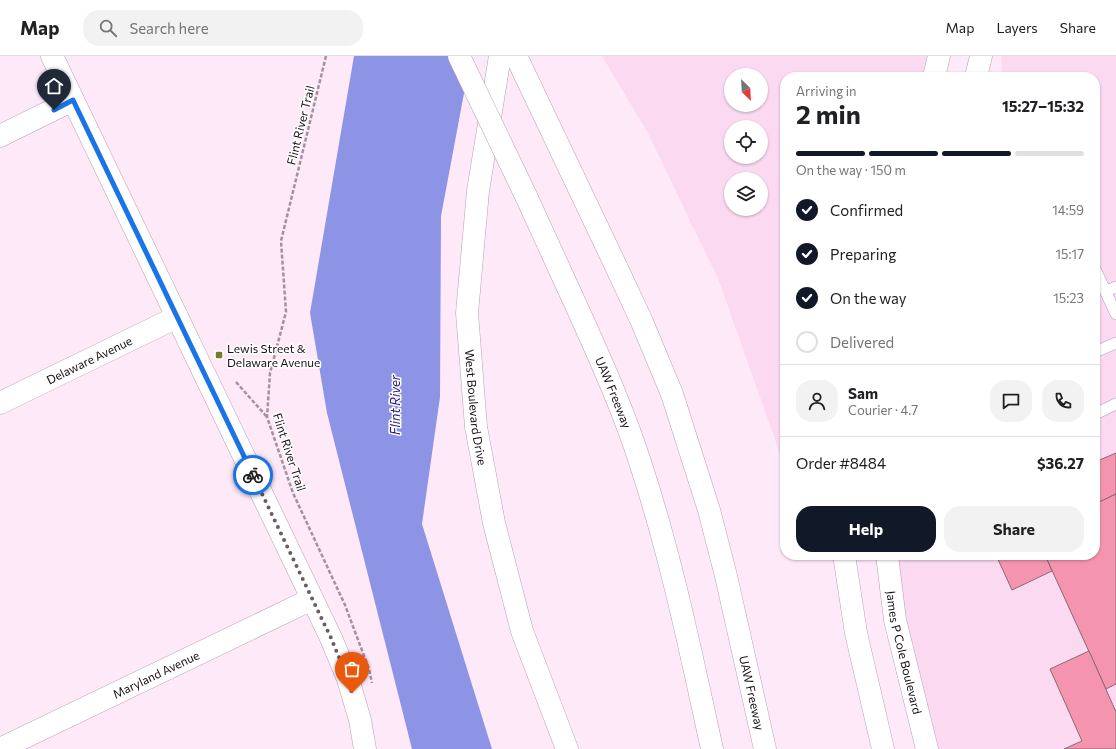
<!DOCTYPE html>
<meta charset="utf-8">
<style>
:root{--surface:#fff;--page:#f2f2f2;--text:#202124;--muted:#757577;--line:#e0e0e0;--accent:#111827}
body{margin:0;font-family:Commissioner,sans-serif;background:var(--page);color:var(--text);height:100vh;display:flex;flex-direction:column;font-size:15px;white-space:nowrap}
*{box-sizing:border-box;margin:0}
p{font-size:13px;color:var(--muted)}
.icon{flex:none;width:22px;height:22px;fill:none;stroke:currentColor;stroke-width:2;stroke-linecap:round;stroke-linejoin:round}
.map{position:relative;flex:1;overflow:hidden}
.panel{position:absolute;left:780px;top:16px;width:320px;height:488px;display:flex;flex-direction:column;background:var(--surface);border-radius:16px;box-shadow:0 1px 3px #0004}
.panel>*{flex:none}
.needle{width:26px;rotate:156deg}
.tools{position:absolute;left:724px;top:12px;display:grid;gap:8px}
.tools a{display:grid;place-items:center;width:44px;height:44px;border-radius:50%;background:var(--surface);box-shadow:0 1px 3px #0004;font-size:20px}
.pin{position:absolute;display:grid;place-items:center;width:34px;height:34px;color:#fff;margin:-41px -17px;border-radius:50% 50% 50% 0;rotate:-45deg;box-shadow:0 0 4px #0007}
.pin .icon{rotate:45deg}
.courier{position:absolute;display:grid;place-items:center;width:40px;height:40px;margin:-20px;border:3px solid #1a73e8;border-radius:50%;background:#fff;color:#222;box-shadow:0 1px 5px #0007}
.headline em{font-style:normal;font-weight:700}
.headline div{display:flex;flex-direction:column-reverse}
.headline{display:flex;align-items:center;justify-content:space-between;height:68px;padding:0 16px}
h1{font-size:26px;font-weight:700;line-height:30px}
.bar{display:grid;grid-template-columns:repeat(4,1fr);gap:6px 4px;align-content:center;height:48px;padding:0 16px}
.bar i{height:5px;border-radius:3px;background:var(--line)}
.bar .current{background:var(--accent)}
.bar p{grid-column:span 4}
.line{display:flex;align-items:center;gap:10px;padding:0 16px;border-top:1px solid var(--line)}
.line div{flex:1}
.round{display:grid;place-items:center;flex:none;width:42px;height:42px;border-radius:16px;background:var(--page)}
ol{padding:0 16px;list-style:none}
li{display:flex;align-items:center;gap:12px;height:44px}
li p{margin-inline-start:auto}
li .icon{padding:4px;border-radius:50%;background:var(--accent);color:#fff;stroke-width:4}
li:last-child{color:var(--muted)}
li i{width:22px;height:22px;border:2px solid var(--line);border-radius:50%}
.primary-button{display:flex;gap:8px;margin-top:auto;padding:8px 16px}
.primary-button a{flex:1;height:46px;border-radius:16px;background:var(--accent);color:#fff;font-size:16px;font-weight:700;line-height:46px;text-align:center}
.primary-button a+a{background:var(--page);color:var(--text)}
header{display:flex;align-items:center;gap:24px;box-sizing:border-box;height:56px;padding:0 20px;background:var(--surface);border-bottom:1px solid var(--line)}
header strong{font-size:19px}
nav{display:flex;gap:22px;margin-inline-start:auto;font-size:14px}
.search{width:280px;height:36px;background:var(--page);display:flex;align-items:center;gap:10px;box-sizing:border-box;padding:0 14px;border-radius:16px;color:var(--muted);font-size:15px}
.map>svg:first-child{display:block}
.built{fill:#fad9f1;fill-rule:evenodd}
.water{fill:#8d94e5}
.building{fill:#f494ae;stroke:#886b72}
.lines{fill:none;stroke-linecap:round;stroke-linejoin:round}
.service-casing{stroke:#b9a0b3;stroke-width:12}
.minor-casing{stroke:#b9a0b3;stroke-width:23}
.tertiary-casing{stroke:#b9a0b3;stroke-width:23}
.motorway-casing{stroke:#b9a0b3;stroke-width:23}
.path{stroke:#a1929e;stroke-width:2.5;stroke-dasharray:4 2;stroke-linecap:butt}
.service{stroke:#fff;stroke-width:11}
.minor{stroke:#fff;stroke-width:22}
.tertiary{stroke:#fff;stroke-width:22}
.motorway{stroke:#fff;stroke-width:22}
.motorway-bridge-casing{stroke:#b9a0b3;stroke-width:23;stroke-linecap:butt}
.motorway-bridge{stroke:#fff;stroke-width:22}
.done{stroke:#685c65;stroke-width:4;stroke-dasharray:0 7.2}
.route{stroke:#1a73e8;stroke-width:5}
.poi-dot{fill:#777e29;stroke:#fff;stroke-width:1.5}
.labels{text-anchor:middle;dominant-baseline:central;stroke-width:3;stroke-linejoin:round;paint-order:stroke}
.street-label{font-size:12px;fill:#181016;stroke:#fff}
.poi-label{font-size:12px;fill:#181016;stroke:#fff;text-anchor:start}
.water-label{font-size:13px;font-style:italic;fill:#251775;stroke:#fff}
</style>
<header>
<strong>Map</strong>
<div class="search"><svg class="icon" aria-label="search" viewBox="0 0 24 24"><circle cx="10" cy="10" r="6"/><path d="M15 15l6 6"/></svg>Search here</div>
<nav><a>Map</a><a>Layers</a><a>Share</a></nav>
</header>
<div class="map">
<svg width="1116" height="693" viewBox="0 0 1116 693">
<rect width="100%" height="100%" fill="#fee9f9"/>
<g class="built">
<path d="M602 0H927L922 21H785V412L719 225 648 77ZM731 19H761V49H731ZM731 71H761V101H731ZM731 123H761V153H731Z"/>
<path d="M1001 0H1116V693H936L911 588 898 521 895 499H1095V21H1000L1002 16Z"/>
</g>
<path class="water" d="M354 0H471L441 160 440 341 422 468 492 693H412L327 357 310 257Z"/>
<g class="building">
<path d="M1116 397V438L1095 448V406Z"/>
<path d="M1116 438V628L1106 633 1045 499H1095V448Z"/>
<path d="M996 499H1045L1052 515 1012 534Z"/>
<path d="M1089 595 1116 656V693H1064L1082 685 1050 613Z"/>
</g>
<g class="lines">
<defs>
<g id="service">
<path d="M1095 213 1116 258"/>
<path d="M1106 235 1116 231"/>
<path d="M1095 296 1116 287"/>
<path d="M1095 358 1116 348"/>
</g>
<g id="minor">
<path id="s1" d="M500 0 478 135 467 257 476 371 494 467 522 575 567 693"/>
<path d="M0 80 73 44"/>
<path id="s2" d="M0 347 177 261"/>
<path id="s3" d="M0 693 312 543"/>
</g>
<g id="tertiary">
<path d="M52 0 331 582 348 623 360 664 365 693"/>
<path d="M934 21 939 0"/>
<path d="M976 21 981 0"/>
<path d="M844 499 856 577 883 693"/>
<path id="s4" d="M887 499 895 564 927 693"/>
</g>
<g id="motorway">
<path id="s5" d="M516 0 614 206 642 266 672 338 709 454 726 520 765 693"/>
<path id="s6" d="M526 140C544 180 562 219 580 258 602 307 624 356 640 406 671 500 691 597 712 693"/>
</g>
</defs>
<use href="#service" class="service-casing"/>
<use href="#minor" class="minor-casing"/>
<use href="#tertiary" class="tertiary-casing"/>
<use href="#motorway" class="motorway-casing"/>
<g class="path">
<path d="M326 0 281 185 286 256 270 317 267 361 293 437 345 549 369 613 372 627"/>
<path d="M236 326 267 361"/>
</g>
<use href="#service" class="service"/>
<use href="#minor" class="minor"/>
<use href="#tertiary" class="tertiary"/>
<use href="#motorway" class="motorway"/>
<defs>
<path id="motorway-bridge" d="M459 0 526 140"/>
</defs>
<use href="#motorway-bridge" class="motorway-bridge-casing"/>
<use href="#motorway-bridge" class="motorway-bridge"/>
</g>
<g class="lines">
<path class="done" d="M253 419 331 582 348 623 352 637"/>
<path class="route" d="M54 54 73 44 253 419"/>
</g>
<rect class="poi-dot" x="215" y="295" width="8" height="8" rx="2"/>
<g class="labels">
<g class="street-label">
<text transform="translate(300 69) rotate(-76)">Flint River Trail</text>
<text stroke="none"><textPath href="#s2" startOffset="99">Delaware Avenue</textPath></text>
<text stroke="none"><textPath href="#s6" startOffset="215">UAW Freeway</textPath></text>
<text stroke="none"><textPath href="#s1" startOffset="354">West Boulevard Drive</textPath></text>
<text transform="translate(290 396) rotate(72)">Flint River Trail</text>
<text stroke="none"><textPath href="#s4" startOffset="99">James P Cole Boulevard</textPath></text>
<text stroke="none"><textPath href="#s3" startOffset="173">Maryland Avenue</textPath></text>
<text stroke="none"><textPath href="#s5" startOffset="682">UAW Freeway</textPath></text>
</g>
<g class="poi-label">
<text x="227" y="292">Lewis Street &amp;<tspan x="227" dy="14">Delaware Avenue</tspan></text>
</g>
<g class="water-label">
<text transform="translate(395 349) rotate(-90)">Flint River</text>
</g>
</g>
</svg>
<div class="tools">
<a><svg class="needle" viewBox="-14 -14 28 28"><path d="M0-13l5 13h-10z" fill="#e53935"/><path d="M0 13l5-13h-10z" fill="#757577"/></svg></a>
<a><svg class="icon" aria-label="locate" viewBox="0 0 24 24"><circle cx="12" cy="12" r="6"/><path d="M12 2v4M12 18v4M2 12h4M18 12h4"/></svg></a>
<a><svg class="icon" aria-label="layers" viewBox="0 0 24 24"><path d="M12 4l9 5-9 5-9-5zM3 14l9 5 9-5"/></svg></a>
</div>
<div class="pin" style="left:352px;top:637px;background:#ea580c"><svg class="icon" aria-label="bag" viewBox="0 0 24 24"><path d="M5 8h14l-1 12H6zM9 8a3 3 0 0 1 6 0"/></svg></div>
<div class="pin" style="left:54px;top:54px;background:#1f2937"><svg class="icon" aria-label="home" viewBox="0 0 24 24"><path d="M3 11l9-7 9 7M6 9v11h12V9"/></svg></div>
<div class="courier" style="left:253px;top:419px"><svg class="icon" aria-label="bike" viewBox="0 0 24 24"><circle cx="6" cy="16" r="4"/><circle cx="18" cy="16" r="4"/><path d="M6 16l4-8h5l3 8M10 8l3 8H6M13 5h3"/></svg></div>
<section class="panel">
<div class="headline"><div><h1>2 min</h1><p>Arriving in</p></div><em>15:27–15:32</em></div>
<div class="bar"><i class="current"></i><i class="current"></i><i class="current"></i><i></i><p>On the way · 150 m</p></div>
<ol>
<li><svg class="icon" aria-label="check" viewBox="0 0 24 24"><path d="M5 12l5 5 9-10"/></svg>Confirmed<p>14:59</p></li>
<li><svg class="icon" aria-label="check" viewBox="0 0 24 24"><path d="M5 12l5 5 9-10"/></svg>Preparing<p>15:17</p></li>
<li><svg class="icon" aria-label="check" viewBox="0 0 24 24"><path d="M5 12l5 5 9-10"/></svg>On the way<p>15:23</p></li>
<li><i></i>Delivered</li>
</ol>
<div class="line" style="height:72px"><a class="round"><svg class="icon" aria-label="person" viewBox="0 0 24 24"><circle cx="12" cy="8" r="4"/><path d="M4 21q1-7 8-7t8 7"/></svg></a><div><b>Sam</b><p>Courier · 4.7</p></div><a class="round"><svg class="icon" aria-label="chat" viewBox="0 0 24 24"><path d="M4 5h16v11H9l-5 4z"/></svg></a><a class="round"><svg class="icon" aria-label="phone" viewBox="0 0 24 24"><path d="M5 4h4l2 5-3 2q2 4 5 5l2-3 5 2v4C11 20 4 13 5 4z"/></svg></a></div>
<div class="line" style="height:52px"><div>Order #8484</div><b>$36.27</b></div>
<div class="primary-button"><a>Help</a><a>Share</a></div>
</section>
</div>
